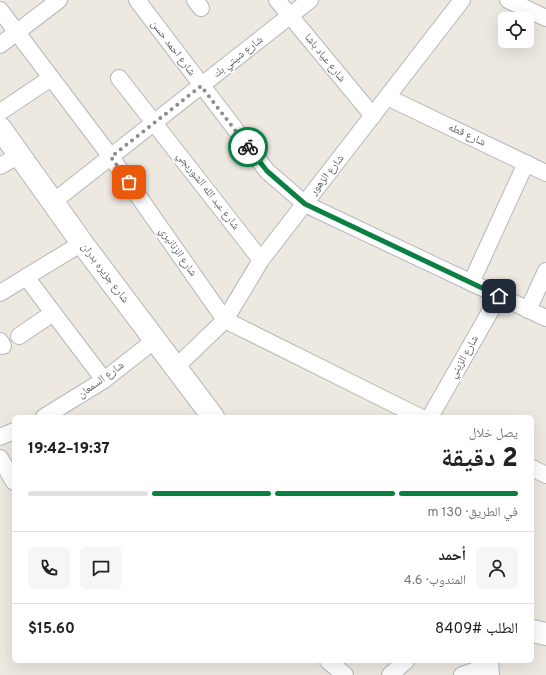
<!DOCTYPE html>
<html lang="ar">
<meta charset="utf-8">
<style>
:root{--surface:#fff;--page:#f6f6f6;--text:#222;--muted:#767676;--line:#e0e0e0;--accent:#0b8043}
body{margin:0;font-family:Overpass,"Noto Naskh Arabic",sans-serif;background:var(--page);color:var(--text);direction:rtl;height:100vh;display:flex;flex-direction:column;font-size:15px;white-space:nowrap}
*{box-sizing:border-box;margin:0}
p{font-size:13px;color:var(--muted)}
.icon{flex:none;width:22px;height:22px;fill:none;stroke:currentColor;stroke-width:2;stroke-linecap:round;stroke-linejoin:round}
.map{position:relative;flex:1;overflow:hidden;direction:ltr}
.details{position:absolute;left:12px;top:415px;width:522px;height:248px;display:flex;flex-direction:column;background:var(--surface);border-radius:6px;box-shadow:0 4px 16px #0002;direction:rtl}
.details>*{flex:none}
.fabs{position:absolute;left:498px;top:12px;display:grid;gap:8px}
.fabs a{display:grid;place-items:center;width:36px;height:36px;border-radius:6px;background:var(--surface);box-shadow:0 4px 16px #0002;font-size:20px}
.pin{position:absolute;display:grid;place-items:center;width:34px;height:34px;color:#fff;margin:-17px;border-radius:8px;box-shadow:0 2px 6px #0006}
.courier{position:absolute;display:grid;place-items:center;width:40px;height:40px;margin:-20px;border:3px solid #0b8043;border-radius:50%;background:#fff;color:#222;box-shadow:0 1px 5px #0007}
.summary em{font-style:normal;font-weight:800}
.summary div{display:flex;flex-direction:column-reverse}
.summary{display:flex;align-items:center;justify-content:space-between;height:68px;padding:0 16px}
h1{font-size:26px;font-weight:800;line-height:30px}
.bar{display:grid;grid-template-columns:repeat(4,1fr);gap:6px 4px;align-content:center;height:48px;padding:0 16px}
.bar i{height:5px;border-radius:3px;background:var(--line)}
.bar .current{background:var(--accent)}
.bar p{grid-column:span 4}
.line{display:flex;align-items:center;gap:10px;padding:0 16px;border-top:1px solid var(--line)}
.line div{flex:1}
.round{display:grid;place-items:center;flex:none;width:42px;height:42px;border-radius:6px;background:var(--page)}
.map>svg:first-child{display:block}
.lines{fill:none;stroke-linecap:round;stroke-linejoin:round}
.street-casing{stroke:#b4b8bc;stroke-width:18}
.secondary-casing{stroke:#b3b7bc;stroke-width:24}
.street{stroke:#fff;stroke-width:16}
.secondary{stroke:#fff;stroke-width:22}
.done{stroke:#8d8f8e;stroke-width:4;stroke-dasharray:0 7.2}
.route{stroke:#0b8043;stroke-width:5}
.labels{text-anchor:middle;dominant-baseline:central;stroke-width:3.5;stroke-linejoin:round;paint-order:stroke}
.street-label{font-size:11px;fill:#5a5e62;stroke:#fff}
</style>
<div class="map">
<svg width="546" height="675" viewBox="0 0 546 675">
<rect width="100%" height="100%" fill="#ede9e1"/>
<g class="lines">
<defs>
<g id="street">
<path d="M137 0 267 171 305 204 546 318"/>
<path d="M195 0 201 8"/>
<path d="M277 0 373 116"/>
<path d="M508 0 546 18"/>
<path d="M0 10 111 157 225 320 420 417"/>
<path d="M0 45 59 0"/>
<path d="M119 78 261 260"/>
<path d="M387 97 546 173"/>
<path d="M0 112 51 78"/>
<path d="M0 166 20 155"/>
<path d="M53 202 310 0"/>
<path d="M26 277 104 380"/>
<path d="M471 283 526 163"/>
<path d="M0 293 82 243"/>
<path d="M528 310 546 271"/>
<path d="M19 336 53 313"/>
<path d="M0 341 3 346"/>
<path d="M176 367 225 320 261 260 462 0"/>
<path d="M44 417 104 380 155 340"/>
<path d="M430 417 499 296"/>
<path d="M0 437 14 431"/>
<path d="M0 458 14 482"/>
<path d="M532 468 546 475"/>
<path d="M328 661 345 675"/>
<path d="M390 675 406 661"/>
<path d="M462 675 488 666"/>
</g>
<g id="secondary">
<path d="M0 128 82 243 213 417"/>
<path d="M532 631 546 634"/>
<path d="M487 661 488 675"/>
</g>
</defs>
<use href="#street" class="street-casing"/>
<use href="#secondary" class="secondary-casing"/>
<use href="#street" class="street"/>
<use href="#secondary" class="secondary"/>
</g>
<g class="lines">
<path class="done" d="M129 182 111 157 201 86 248 147"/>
<path class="route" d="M248 147 267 171 305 204 499 296"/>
</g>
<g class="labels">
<g class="street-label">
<text transform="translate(173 48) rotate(53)">شارع احمد حسن</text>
<text transform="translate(238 57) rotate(-38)">شارع شيتي بك</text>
<text transform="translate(325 58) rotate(51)">شارع عياد باشا</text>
<text transform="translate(467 135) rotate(25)">شارع قطه</text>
<text transform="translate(327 175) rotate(-52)">شارع الزهور</text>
<text transform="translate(208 191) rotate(52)">شارع عبد الله الشوربجي</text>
<text transform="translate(178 252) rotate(55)">شارع الزنانيري</text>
<text transform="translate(105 273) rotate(53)">شارع جزيره بدران</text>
<text transform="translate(464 357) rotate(-60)">شارع الزيني</text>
<text transform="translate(101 380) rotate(-36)">شارع السمعان</text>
</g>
</g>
</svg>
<div class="fabs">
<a><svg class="icon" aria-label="locate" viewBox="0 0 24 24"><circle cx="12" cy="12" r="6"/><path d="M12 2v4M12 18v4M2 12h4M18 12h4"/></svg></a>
</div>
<div class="pin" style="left:129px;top:182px;background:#ea580c"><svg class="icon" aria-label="bag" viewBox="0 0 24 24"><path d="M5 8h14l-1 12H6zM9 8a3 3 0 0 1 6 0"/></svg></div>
<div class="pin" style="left:499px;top:296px;background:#1f2937"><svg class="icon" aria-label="home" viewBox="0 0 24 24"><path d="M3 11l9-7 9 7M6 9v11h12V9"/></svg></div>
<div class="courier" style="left:248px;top:147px"><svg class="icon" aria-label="bike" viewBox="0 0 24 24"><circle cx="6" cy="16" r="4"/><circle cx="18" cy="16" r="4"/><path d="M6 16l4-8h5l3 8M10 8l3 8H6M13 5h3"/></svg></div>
<section class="details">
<div class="summary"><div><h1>2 دقيقة</h1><p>يصل خلال</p></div><em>19:37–19:42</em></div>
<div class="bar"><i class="current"></i><i class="current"></i><i class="current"></i><i></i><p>في الطريق · 130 m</p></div>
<div class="line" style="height:72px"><a class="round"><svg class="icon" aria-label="person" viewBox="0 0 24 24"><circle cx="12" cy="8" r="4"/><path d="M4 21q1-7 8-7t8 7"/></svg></a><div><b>أحمد</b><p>المندوب · 4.6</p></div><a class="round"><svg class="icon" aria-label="chat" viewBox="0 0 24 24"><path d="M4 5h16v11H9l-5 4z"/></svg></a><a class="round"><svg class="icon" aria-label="phone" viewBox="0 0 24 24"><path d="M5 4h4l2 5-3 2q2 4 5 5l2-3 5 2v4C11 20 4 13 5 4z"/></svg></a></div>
<div class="line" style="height:52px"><div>الطلب #8409</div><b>$15.60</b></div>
</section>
</div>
